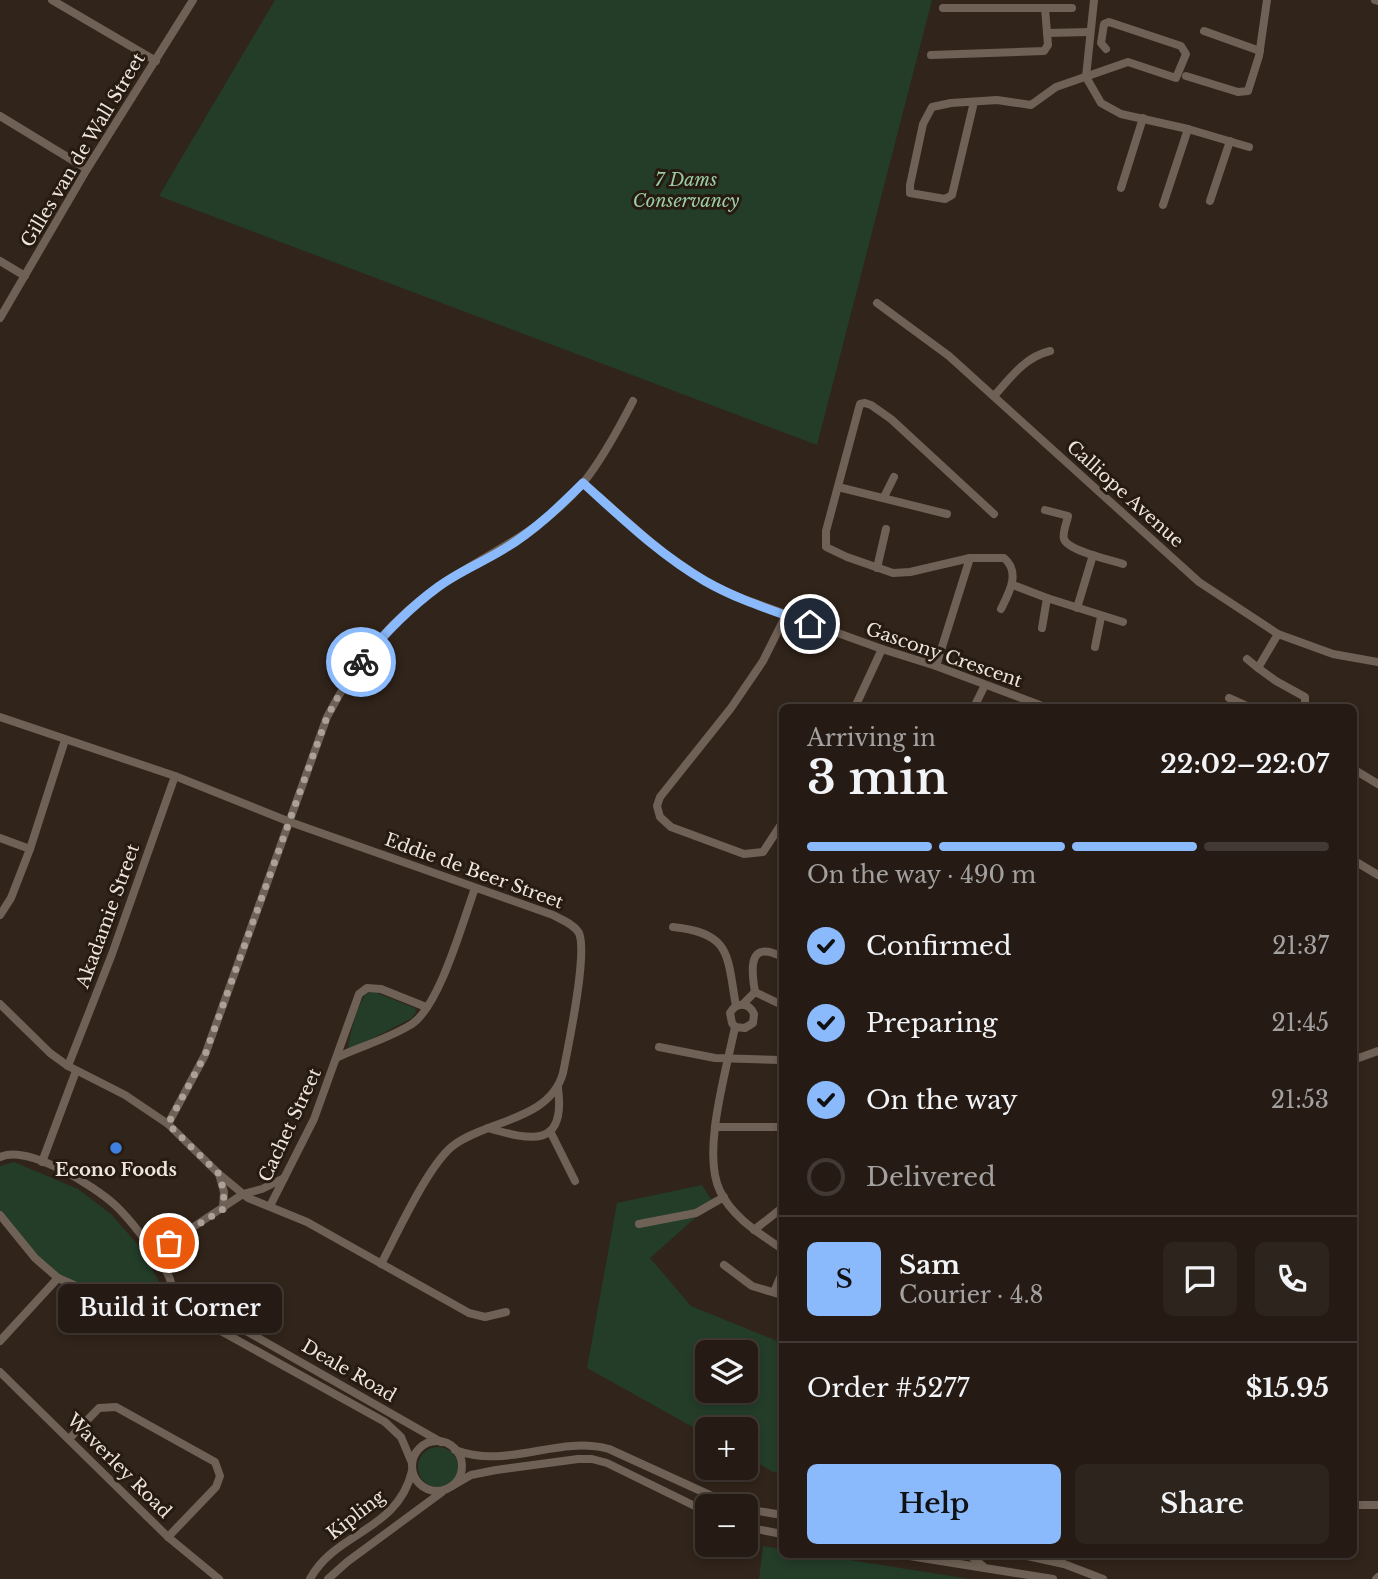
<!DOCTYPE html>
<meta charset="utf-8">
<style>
:root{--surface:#251b14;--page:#2d241d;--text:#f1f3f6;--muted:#a3a1a0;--line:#423934;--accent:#8abafc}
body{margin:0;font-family:"Libre Baskerville",serif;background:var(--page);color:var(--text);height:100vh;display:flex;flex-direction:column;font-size:26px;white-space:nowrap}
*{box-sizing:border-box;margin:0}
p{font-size:23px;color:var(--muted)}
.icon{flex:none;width:38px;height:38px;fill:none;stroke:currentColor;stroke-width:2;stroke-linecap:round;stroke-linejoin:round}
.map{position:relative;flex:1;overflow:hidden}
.details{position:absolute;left:779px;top:704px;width:578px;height:854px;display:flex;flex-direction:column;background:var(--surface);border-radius:10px;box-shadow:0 4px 10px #0003,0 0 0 2px var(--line)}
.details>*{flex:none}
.controls{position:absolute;left:695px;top:1340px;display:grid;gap:14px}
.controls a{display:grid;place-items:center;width:63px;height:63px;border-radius:10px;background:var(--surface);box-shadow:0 4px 10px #0003,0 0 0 2px var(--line);font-size:35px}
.pin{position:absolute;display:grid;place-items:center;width:60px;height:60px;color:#fff;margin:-30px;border:4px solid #fff;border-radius:50%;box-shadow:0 2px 7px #0007}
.courier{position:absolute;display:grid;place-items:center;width:70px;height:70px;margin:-35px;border:5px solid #8abafc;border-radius:50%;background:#fff;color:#222;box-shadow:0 2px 9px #0007}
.bubble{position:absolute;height:49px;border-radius:10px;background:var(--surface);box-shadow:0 4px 10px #0003,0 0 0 2px var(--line);font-size:23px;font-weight:600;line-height:49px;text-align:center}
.headline em{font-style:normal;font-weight:600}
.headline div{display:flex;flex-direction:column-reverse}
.headline{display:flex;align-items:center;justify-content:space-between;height:119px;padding:0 28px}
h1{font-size:46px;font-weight:600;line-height:52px}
.bar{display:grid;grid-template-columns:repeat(4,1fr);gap:10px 7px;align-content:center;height:84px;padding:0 28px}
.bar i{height:9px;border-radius:5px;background:var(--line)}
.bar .current{background:var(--accent)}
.bar p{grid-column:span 4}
.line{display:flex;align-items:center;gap:18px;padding:0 28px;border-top:2px solid var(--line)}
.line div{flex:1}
.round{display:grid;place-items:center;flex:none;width:74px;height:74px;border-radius:10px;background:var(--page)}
ol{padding:0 28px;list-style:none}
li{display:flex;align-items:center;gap:21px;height:77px}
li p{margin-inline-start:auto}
li .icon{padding:7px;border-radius:50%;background:var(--accent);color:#111;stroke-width:4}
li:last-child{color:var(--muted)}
li i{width:38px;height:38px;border:4px solid var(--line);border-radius:50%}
.button{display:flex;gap:14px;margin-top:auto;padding:14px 28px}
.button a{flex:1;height:80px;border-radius:10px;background:var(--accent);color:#111;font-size:28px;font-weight:600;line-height:80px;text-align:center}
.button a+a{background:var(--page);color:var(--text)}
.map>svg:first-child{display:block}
.green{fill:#233d29;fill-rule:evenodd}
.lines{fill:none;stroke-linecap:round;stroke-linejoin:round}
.minor{stroke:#6f6155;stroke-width:8}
.done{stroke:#aba199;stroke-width:7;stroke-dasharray:0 12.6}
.route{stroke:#8abafc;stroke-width:9}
.shop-dot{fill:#3f7fe0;stroke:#271b11;stroke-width:2.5}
.labels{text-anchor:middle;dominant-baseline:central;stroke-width:6;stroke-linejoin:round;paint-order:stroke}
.street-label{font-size:18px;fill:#ede5de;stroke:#271b11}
.park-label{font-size:18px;font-style:italic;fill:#9acda5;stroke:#271b11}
.poi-label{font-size:18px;font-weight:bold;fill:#ede5de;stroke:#271b11}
</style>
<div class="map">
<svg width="1378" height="1579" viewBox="0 0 1378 1579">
<rect width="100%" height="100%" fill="#31241a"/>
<g class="green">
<path d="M275 0H932L817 445 159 196Z"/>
<path d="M374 992 415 1008 416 1012 412 1018 352 1049 348 1047C351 1029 357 1008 366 993Z"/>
<path d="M14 1162 78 1189 111 1214 138 1245 161 1285 163 1298 155 1311 139 1313 78 1287 46 1266 0 1211V1166Z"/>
<path d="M702 1185 713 1202 650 1258 691 1306 782 1343V1474L773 1472 746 1456V1430H707V1435L587 1368 617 1203ZM707 1353H746V1391H707Z"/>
<circle cx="438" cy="1467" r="20"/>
<path d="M763 1546 782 1549V1554H812L970 1579H759Z"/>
</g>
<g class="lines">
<g class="minor">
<path d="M52 0 156 61"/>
<path d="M1094 0 1086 77 1101 103 1121 114 1188 129 1249 147"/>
<path d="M1375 0 1378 1"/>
<path d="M943 8H1072"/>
<path d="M1204 31 1260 51"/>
<path d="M1047 33 1090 32"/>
<path d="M931 55 1044 51 1048 45 1045 8"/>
<path d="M1186 76 1238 92 1248 91 1259 56 1267 0"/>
<path d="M974 102 952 195 945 199 910 193V185L923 124 932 107 951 103 997 100 1031 105 1056 87 1128 62 1176 78 1186 54 1181 46 1109 22 1104 24 1101 43 1106 49"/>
<path d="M0 116 87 169"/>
<path d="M1121 188 1143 118"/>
<path d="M1210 201 1230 141"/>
<path d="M1163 205 1188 129"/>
<path d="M0 261 25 276"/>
<path d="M877 303 949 356 1199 582 1278 634 1333 654 1378 662"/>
<path d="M0 318 87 169 193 0"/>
<path d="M994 396C1011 377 1025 357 1050 351"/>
<path d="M583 483 661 551 705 581 730 594 882 649 936 666 1045 707"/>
<path d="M838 487 947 514"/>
<path d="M884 497 894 477"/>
<path d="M1045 510 1068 516C1067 522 1062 533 1064 539 1068 551 1111 560 1123 564"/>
<path d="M994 514 891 419 871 405 865 403 860 404 826 531V547L847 557 893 573 910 572 970 558H1004C1021 572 1009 593 1001 609"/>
<path d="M877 568 886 529"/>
<path d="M1013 585 1047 598 1042 628"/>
<path d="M1047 598 1123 622"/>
<path d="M1077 608 1093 555"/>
<path d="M1095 647 1101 617"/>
<path d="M1247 659 1258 668 1278 634"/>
<path d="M936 666 970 558"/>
<path d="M1258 668 1276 681 1305 697V707"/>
<path d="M1229 698 1249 707"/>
<path d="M855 707 882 649"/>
<path d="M974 707 985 685"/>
<path d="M0 717 175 776 290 822 553 915C562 920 574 924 579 933 588 954 568 1047 563 1073 550 1120 488 1120 454 1145 429 1163 397 1234 381 1264"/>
<path d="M1353 769 1378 784"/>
<path d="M782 823 763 852 744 854 671 827 660 817 657 806 660 797 731 708 763 661 786 615"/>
<path d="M0 838 30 849"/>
<path d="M1353 860 1378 875"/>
<path d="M0 915 11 898 30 849 65 740"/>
<path d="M673 927C732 933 727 956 736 1006"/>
<path d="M755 992C751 969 748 939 782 957"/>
<path d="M0 1004 50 1053 68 1066 125 1095 168 1124 219 1174 248 1198 307 1222 469 1313 485 1317 506 1312"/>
<path d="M743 1004 755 992 782 1005"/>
<path d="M735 1027 745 1028 753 1023 754 1014C749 1002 736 1002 730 1013L732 1023 735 1027C727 1068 701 1153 720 1191 732 1217 759 1233 782 1249"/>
<path d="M659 1047 715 1058 782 1060"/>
<path d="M338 1057C362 1046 390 1038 412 1024 440 1005 463 921 475 888"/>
<path d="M1353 1060 1378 1051"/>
<path d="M68 1066 112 954 175 776"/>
<path d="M168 1124 205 1055 327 717C354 665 391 618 441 585 489 552 545 530 583 483 602 460 619 428 633 401"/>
<path d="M715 1127H782"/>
<path d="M488 1128C532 1141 566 1148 558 1088"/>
<path d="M550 1131 575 1181"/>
<path d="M0 1157C28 1144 94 1186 115 1205 128 1217 168 1266 171 1283 173 1295 166 1309 157 1315L130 1310 58 1278 35 1258 0 1215"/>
<path d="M42 1162 76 1071"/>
<path d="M219 1174 224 1192 223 1209"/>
<path d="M270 1206 314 1119 359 994 367 988 381 989 426 1007"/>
<path d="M639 1224 696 1213 724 1197"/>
<path d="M754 1230 782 1208"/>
<path d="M154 1253 243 1194 262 1189 284 1178"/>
<path d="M724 1265 752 1286 782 1295"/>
<path d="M171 1284 218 1315 441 1442"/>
<path d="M774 1292 782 1273"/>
<path d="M158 1315 189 1317 201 1320 385 1422 401 1437 412 1463"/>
<path d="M0 1341 58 1278"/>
<path d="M0 1372 168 1537 219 1579"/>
<path d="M69 1439 99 1408 116 1407 215 1462 220 1476 216 1487 168 1537"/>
<circle cx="437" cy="1466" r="25"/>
<path d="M455 1450C509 1470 556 1435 609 1449L736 1507"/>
<path d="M452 1486 471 1475 496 1470 578 1459H592L607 1463 707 1512"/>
<path d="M1353 1505H1378"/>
<path d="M746 1509 782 1515"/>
<path d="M746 1527 782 1534"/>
<path d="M897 1554 1053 1579"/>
<path d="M968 1554 983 1566"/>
<path d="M1018 1554 1064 1564 1103 1579"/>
<path d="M310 1579C335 1532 398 1531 412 1471"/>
<path d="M328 1579 347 1562 442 1492"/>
<path d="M1376 1579 1378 1577"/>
</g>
</g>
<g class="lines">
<path class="done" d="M169 1243 223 1209 224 1192 219 1174 168 1124 205 1055 327 717 345 684 361 662"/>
<path class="route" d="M361 662C384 634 408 609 438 587 458 572 483 562 504 549 534 531 559 507 583 483 622 518 660 555 705 581 738 600 775 611 810 624"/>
</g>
<circle class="shop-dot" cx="116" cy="1148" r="7"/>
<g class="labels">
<g class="street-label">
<text transform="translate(83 150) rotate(-59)">Gilles van de Wall Street</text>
<text transform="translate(1125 494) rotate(42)">Calliope Avenue</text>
<text transform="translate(944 655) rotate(19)">Gascony Crescent</text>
<text transform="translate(474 871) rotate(20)">Eddie de Beer Street</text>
<text transform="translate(108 916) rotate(-70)">Akadamie Street</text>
<text transform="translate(290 1125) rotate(-65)">Cachet Street</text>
<text transform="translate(349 1371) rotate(30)">Deale Road</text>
<text transform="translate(119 1466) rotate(45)">Waverley Road</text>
<text transform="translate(356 1515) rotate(-38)">Kipling</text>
</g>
<g class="park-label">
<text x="686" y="180">7 Dams<tspan x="686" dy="21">Conservancy</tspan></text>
</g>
<g class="poi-label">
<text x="116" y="1170">Econo Foods</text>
</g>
</g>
</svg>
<div class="controls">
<a><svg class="icon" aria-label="layers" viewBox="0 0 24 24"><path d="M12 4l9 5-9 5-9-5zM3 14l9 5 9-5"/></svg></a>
<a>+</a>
<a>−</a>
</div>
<div class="pin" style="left:169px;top:1243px;background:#ea580c"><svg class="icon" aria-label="bag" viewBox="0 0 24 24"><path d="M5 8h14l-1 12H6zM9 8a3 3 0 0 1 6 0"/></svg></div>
<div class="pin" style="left:810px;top:624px;background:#1f2937"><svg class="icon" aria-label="home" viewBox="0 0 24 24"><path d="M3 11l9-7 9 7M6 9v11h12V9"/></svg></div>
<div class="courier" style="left:361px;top:662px"><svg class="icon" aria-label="bike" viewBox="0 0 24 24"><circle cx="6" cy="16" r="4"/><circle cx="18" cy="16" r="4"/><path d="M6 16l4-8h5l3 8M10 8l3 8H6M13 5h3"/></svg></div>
<div class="bubble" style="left:58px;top:1284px;width:224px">Build it Corner</div>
<section class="details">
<div class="headline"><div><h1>3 min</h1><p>Arriving in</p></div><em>22:02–22:07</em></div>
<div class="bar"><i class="current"></i><i class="current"></i><i class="current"></i><i></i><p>On the way · 490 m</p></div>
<ol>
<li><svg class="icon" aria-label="check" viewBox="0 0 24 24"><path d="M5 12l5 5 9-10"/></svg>Confirmed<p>21:37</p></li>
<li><svg class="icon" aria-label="check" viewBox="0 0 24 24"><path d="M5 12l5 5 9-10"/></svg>Preparing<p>21:45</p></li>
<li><svg class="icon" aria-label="check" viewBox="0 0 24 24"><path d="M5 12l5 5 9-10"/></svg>On the way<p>21:53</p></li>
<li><i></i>Delivered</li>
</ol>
<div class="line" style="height:126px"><b class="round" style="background:var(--accent);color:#111">S</b><div><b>Sam</b><p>Courier · 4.8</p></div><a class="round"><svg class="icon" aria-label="chat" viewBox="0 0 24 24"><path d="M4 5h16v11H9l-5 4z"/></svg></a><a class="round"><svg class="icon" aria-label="phone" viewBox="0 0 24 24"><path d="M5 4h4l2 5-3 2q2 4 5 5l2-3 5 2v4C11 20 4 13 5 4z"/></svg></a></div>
<div class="line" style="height:91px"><div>Order #5277</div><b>$15.95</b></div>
<div class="button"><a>Help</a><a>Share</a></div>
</section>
</div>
